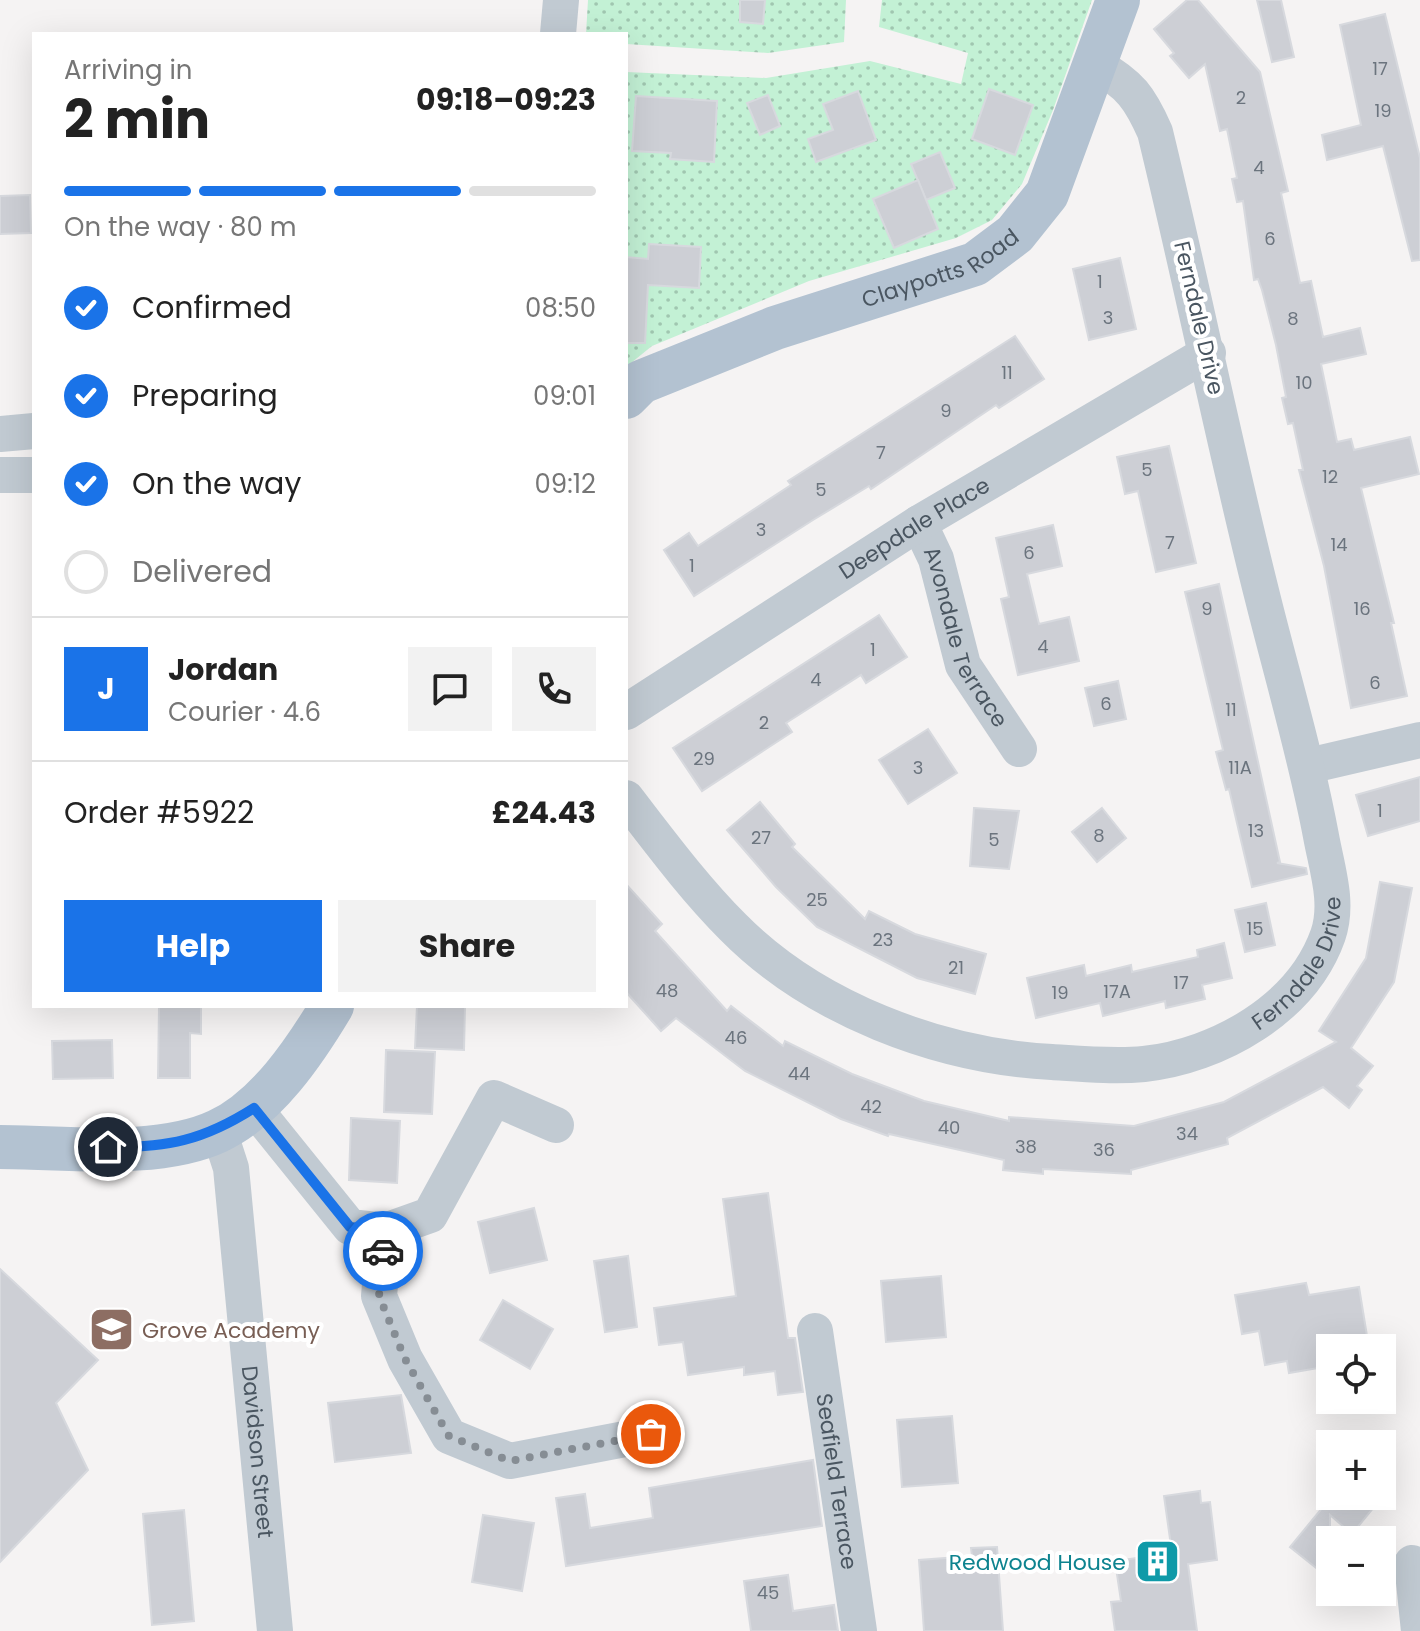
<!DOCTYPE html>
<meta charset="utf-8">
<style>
:root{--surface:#fff;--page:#f2f2f2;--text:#222;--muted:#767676;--line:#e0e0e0;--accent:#1a73e8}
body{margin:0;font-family:Poppins,sans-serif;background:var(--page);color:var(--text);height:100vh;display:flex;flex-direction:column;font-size:30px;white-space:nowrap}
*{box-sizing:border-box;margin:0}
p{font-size:26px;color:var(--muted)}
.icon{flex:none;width:44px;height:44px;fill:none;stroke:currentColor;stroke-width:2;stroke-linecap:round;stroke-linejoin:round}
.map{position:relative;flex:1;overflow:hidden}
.panel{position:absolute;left:32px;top:32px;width:596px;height:976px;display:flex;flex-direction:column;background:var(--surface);border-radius:0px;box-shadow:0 8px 32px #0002}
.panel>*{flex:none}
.controls{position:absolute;left:1316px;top:1334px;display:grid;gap:16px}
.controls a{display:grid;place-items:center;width:80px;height:80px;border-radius:0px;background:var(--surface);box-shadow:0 8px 32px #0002;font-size:40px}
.pin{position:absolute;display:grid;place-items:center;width:68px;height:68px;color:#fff;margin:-34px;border:4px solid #fff;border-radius:50%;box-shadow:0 2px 8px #0007}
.courier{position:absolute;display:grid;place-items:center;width:80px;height:80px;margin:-40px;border:6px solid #1a73e8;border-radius:50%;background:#fff;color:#222;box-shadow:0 2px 10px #0007}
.headline em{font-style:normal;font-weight:700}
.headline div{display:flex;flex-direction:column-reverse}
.headline{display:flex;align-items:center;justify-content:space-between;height:136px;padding:0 32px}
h1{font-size:52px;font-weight:700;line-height:60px}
.bar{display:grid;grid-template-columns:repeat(4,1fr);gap:12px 8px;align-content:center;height:96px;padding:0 32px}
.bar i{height:10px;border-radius:6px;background:var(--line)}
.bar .active{background:var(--accent)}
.bar p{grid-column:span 4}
.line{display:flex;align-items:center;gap:20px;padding:0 32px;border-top:2px solid var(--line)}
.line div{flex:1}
.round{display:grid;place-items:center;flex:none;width:84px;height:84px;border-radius:0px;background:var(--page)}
ol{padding:0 32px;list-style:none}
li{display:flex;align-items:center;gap:24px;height:88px}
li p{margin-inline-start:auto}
li .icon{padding:8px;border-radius:50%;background:var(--accent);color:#fff;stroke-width:4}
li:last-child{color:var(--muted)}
li i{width:44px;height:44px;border:4px solid var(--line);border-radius:50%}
.primary-button{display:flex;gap:16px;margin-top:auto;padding:16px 32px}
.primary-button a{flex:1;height:92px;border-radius:0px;background:var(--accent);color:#fff;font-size:32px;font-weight:700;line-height:92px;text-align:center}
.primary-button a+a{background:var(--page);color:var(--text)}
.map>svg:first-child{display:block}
.park{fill:url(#park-dots)}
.building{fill:#cdcfd5;stroke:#d7d9de;stroke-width:2}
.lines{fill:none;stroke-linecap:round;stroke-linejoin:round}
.minor{stroke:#c1cad2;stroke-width:36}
.major{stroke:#b3c2d1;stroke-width:44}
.done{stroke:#868d94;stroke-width:8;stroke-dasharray:0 14.4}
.route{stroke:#1a73e8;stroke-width:10}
.labels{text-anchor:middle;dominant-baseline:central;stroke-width:8;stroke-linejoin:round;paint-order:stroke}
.number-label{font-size:18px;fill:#6b747e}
.street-label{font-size:22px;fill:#4a5661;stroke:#fff}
.education-label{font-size:22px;fill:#785e54;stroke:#fff;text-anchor:start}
.culture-label{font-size:22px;fill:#0d838f;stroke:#fff;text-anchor:end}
</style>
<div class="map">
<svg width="1420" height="1631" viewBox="0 0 1420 1631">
<defs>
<pattern id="park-dots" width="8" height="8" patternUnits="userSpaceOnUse" patternTransform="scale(2)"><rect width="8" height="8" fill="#c3f1d5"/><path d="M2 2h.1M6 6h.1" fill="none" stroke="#a0c6b0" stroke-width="1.8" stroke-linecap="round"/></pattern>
</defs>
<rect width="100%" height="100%" fill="#f5f3f3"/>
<g class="park">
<path d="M588 0H846L844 42 768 53 626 44V34H586Z"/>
<path d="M882 0H1092L1053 110 1022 184 992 220 956 238 809 281 652 346 626 367V72L766 78 870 61 961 84 968 53 879 27Z"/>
</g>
<g class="building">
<path d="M740 0H765L763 24 740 22Z"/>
<path d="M1187 0H1198L1260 72 1288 191 1281 193 1300 283 1311 281 1323 337 1360 328 1366 354 1321 364 1337 442 1351 439 1354 450 1410 437 1419 474 1361 488 1394 623H1391L1407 696 1351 708 1324 566 1299 470H1303L1293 423 1288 424 1282 398 1286 397 1276 345 1262 290 1258 279 1254 280 1243 201 1237 202 1232 179 1237 178 1227 129 1220 131 1205 64 1189 78 1170 56 1174 53 1154 29Z"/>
<path d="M1257 0H1281L1294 57 1272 62Z"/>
<path d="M1385 14 1420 158V260L1412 261 1383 146 1327 160 1322 135 1361 125 1340 25Z"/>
<path d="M989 89 1033 105 1015 155 972 139Z"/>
<path d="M858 91 876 140 816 162 808 139 833 130 823 104Z"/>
<path d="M768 95 780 126 760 135 747 103Z"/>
<path d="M636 96 717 101 714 162 670 159 671 153 632 151Z"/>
<path d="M940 152 955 188 926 200 911 164Z"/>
<path d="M918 180 938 229 894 248 873 199Z"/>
<path d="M30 195 31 233 0 234V196Z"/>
<path d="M649 244 701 247 699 288 648 285 645 343H626V257L648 259Z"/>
<path d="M1120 258 1136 329 1089 340 1073 269Z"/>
<path d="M1015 336 1044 379 999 408 996 405 871 489 869 486 813 520 694 596 664 550 689 533 698 546 791 485 788 481Z"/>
<path d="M1169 446 1196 563 1156 572 1138 491 1125 494 1117 457Z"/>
<path d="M1053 525 1062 566 1027 574 1039 624 1069 617 1079 661 1018 675 1001 599 1009 597 996 538Z"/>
<path d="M1219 584 1280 862 1277 863 1306 868 1307 874 1252 887 1229 789 1226 790 1216 752 1223 750 1185 592Z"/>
<path d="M879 615 907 657 866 683 861 675 786 723 792 732 702 791 673 748Z"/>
<path d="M1118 681 1126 719 1094 726 1085 688Z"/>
<path d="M928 729 957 773 908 804 879 760Z"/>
<path d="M1420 777V821L1368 836 1356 795Z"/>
<path d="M760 802 795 844 792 847 865 919 869 911 915 934 986 954 975 994 917 978 817 927 776 887 727 830Z"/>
<path d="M974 808 1019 811 1009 869 970 866Z"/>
<path d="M1102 808 1126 838 1097 862 1072 832Z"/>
<path d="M1380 882 1412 888 1394 982 1351 1048 1373 1066 1357 1086 1362 1090 1349 1108 1323 1087 1227 1138 1228 1144 1131 1170V1174L1043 1169V1174L1003 1170 1004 1160 889 1134 888 1136 841 1119 745 1071 676 1018 661 1031 626 992V884L662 924 655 931 727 1011 731 1006 783 1046 785 1041 852 1074 924 1101 1009 1121V1117L1134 1126 1224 1102 1336 1042 1319 1031 1366 958Z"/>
<path d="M1266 903 1275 945 1245 952 1235 910Z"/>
<path d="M1224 943 1232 978 1202 985 1205 999 1166 1008 1165 1001 1103 1016 1100 1003 1036 1018 1027 978 1084 965 1086 976 1131 965 1132 972 1198 957 1197 950Z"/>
<path d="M159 1006H201V1034L190 1033V1078H158Z"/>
<path d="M417 1006H465L464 1050 415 1048Z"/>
<path d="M112 1040 113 1078 53 1079 52 1041Z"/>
<path d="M386 1050 435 1052 432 1114 384 1112Z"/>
<path d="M351 1118 400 1121 397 1183 349 1180Z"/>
<path d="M768 1193 788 1338H795L803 1392 778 1395 775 1371 744 1375V1367L688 1375 683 1342 659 1345 654 1308 736 1296 723 1199Z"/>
<path d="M534 1208 547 1260 490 1273 478 1222Z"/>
<path d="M628 1256 637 1327 605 1332 594 1261Z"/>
<path d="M0 1269 98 1360 56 1403 88 1470 0 1562Z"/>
<path d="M941 1276 946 1337 886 1342 881 1281Z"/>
<path d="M1306 1283 1309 1295 1359 1287 1369 1348H1330V1366L1289 1373 1287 1361 1265 1365 1259 1331 1242 1334 1235 1295Z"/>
<path d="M503 1300 553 1329 530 1369 480 1340Z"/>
<path d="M401 1395 411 1453 335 1462 328 1403Z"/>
<path d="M952 1416 958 1483 902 1487 897 1420Z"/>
<path d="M813 1460 822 1526 566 1566 556 1498 585 1494 590 1528 653 1518 649 1488Z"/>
<path d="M1200 1491 1201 1503 1210 1502 1217 1560 1188 1564 1197 1631H1115L1111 1602 1121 1601 1115 1561 1172 1553 1164 1496Z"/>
<path d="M1332 1496H1383L1352 1534 1330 1515V1579L1290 1547Z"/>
<path d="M184 1510 194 1621 152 1625 143 1514Z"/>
<path d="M483 1515 534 1523 522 1591 472 1582Z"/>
<path d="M997 1547 1003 1631H924L919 1560 972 1556 971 1548Z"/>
<path d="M788 1575 793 1611 834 1605 838 1631H751L744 1581Z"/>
</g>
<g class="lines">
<g class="minor">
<path d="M558 34 561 0"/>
<path d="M0 434 34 431"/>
<path d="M0 475H34"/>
<path id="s1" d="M919 523 936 559 963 665 1019 749"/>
<path id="s2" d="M626 712 919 523 1208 353"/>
<path d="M1308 766 1420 740"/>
<path id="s3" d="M626 798C660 842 694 888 733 927 814 1009 939 1056 1052 1062 1082 1064 1114 1067 1144 1064 1218 1056 1302 1009 1328 935 1339 903 1327 869 1321 836 1306 756 1283 679 1263 599 1224 445 1193 288 1155 132 1140 98 1130 84 1097 66"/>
<path d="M254 1108 350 1227 385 1231 430 1215 494 1098 556 1125"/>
<path id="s4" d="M219 1131 231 1168 275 1631"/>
<path d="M385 1231 379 1296 405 1359 449 1436 510 1461 651 1434"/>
<path id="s5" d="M815 1331 859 1631"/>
<path d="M1412 1563 1419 1631"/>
</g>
<g class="major">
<path id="s6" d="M626 397 641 382 775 328 975 264 1015 234 1047 194 1118 0"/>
<path d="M0 1147C65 1147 159 1159 218 1131 267 1108 305 1051 332 1006"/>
</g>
</g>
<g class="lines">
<path class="done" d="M383 1251 379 1296 405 1359 449 1436 510 1461 651 1434"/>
<path class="route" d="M108 1147C167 1148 204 1140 254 1108L350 1227 385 1231 383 1251"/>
</g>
<defs>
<symbol id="school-square" viewBox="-11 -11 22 22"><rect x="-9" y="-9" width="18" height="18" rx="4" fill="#8d6e63" stroke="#fff"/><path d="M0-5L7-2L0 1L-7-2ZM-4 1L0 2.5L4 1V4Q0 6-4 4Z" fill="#fff"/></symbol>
<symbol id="building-square" viewBox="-11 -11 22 22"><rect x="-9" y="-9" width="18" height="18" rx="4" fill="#0f9aa8" stroke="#fff"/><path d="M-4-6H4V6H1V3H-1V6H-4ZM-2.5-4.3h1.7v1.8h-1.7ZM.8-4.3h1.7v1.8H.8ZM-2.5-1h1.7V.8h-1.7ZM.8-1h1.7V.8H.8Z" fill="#fff"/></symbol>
</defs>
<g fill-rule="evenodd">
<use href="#school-square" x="86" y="1304" width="51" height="51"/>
<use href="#building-square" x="1132" y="1536" width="51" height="51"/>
</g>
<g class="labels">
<g class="number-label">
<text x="1380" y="68">17</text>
<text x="1241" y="97">2</text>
<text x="1383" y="110">19</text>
<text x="1259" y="167">4</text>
<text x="1270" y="238">6</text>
<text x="1100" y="281">1</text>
<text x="1108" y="317">3</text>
<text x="1293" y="318">8</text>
<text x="1007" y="372">11</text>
<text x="1304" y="382">10</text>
<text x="946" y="410">9</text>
<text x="881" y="452">7</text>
<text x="1147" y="469">5</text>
<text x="1330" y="476">12</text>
<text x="821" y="489">5</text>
<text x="761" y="529">3</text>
<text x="1170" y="542">7</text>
<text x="1339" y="544">14</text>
<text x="1029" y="552">6</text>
<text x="692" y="565">1</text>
<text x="1207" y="608">9</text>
<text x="1362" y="608">16</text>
<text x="1043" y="646">4</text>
<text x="873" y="649">1</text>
<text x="816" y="679">4</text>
<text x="1375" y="682">6</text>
<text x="1106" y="703">6</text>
<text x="1231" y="709">11</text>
<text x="764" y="722">2</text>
<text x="704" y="758">29</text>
<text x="918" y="767">3</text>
<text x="1240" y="767">11A</text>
<text x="1380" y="810">1</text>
<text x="1256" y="830">13</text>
<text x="1099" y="835">8</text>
<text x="761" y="837">27</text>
<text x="994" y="839">5</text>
<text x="817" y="899">25</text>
<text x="1255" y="928">15</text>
<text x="883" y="939">23</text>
<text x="956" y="967">21</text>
<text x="1181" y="982">17</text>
<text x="667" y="990">48</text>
<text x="1117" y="991">17A</text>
<text x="1060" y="992">19</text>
<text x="736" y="1037">46</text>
<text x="799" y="1073">44</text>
<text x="871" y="1106">42</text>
<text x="949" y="1127">40</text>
<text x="1187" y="1133">34</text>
<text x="1026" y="1146">38</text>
<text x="1104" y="1149">36</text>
<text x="768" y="1592">45</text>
</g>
<g class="street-label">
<text stroke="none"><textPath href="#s6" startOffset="342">Claypotts Road</textPath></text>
<text transform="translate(1199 318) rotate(77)">Ferndale Drive</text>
<text stroke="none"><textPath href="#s2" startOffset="342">Deepdale Place</textPath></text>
<text stroke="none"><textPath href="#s1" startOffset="124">Avondale Terrace</textPath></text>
<text stroke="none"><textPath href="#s3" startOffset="810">Ferndale Drive</textPath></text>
<text stroke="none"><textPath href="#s4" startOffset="324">Davidson Street</textPath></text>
<text stroke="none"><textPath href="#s5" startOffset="152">Seafield Terrace</textPath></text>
</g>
<g class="education-label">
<text x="142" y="1330">Grove Academy</text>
</g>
<g class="culture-label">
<text x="1126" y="1562">Redwood House</text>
</g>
</g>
</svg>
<div class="controls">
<a><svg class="icon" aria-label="locate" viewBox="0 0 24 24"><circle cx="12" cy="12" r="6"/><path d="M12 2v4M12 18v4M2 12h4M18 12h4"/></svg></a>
<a>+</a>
<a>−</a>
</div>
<div class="pin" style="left:651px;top:1434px;background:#ea580c"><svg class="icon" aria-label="bag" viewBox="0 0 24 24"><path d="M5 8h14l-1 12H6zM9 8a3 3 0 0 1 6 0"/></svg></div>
<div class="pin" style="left:108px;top:1147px;background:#1f2937"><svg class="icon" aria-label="home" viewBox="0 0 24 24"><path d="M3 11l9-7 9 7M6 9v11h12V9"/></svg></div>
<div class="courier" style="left:383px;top:1251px"><svg class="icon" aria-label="car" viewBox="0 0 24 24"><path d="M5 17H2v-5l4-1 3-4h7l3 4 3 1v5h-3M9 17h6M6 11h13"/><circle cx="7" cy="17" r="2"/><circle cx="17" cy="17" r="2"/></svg></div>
<section class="panel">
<div class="headline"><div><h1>2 min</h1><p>Arriving in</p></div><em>09:18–09:23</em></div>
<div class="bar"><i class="active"></i><i class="active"></i><i class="active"></i><i></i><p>On the way · 80 m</p></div>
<ol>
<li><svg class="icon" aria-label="check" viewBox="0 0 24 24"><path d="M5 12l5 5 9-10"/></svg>Confirmed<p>08:50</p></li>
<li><svg class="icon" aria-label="check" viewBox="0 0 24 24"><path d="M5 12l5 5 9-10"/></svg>Preparing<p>09:01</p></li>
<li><svg class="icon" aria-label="check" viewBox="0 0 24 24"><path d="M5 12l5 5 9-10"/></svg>On the way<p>09:12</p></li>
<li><i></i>Delivered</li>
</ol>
<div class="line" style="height:144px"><b class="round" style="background:var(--accent);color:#fff">J</b><div><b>Jordan</b><p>Courier · 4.6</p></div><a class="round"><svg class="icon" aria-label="chat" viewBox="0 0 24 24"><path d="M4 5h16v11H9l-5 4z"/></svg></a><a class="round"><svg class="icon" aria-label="phone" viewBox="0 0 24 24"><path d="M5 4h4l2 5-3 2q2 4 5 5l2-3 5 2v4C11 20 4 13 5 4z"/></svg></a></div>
<div class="line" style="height:104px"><div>Order #5922</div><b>£24.43</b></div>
<div class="primary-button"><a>Help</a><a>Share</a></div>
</section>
</div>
